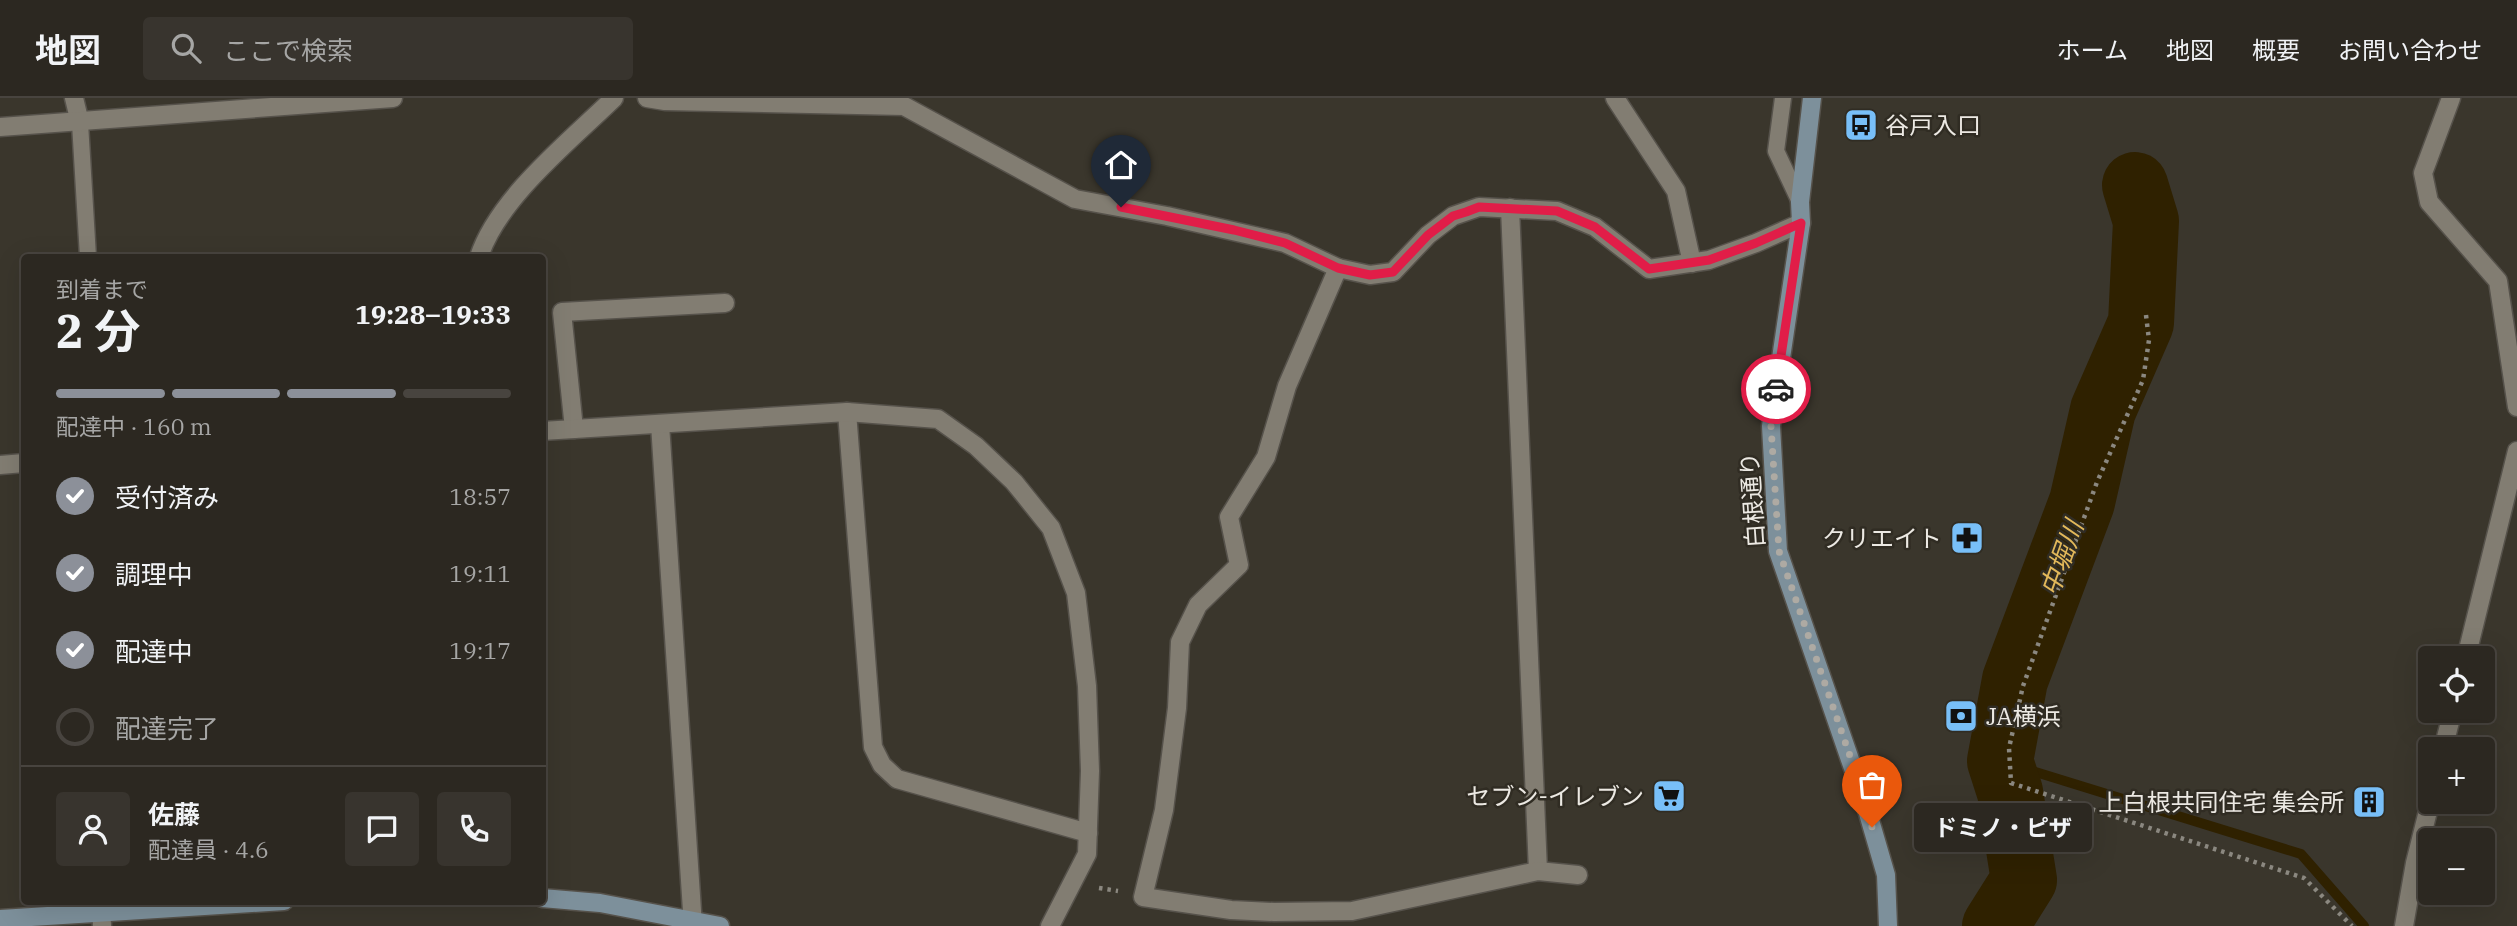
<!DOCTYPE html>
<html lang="ja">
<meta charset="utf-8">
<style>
:root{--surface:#2c2821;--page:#38342e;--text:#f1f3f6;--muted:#a6a6a5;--line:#48443f;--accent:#8c9099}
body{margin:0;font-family:"IBM Plex Serif","Noto Sans JP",serif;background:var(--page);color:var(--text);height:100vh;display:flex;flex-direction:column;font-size:26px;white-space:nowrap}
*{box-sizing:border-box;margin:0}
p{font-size:23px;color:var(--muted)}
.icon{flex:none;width:38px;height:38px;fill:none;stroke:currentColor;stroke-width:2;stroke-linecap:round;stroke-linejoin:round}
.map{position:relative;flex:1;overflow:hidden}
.drawer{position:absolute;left:21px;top:156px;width:525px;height:651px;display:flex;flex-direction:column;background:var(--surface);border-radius:7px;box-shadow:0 7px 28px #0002,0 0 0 2px var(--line)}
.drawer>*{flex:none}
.fabs{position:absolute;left:2418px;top:548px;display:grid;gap:14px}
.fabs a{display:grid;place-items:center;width:77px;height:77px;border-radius:7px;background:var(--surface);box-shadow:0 7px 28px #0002,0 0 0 2px var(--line);font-size:35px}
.pin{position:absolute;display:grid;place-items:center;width:60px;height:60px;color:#fff;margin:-72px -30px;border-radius:50% 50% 50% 0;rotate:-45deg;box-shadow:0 0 7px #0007}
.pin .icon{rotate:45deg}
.courier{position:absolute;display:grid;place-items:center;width:70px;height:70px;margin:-35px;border:5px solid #e11d48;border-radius:50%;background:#fff;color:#222;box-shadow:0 2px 9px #0007}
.bubble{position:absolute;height:49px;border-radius:7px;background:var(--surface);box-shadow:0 7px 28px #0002,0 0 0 2px var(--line);font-size:23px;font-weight:700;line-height:49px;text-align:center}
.head em{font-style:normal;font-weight:700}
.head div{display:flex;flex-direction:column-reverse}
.head{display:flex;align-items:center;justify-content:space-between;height:119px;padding:0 35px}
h1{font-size:46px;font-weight:700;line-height:52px}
.bar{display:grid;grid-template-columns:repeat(4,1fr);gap:10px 7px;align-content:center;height:84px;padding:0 35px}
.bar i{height:9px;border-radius:5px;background:var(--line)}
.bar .active{background:var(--accent)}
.bar p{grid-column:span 4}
.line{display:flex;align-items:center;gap:18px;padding:0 35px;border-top:2px solid var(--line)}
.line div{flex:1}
.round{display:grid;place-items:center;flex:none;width:74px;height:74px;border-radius:7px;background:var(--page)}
ol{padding:0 35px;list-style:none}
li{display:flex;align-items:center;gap:21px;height:77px}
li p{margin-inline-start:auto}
li .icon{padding:7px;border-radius:50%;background:var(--accent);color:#fff;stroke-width:4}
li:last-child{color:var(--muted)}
li i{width:38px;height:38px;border:4px solid var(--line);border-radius:50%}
header{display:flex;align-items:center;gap:42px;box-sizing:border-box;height:98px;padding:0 35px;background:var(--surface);border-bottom:2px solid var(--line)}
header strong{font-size:33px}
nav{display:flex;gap:38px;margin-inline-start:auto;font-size:24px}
.search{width:490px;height:63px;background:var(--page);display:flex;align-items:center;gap:18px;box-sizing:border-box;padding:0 24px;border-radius:7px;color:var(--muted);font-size:26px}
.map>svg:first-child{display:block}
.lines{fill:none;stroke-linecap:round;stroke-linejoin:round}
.stream{stroke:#2f2100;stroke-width:10}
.river{stroke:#2f2100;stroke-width:66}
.lane-casing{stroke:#56524b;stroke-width:19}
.street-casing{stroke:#56524b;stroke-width:21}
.secondary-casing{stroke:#56524b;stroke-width:21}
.path{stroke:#8b8880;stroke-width:4.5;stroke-dasharray:3.5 5;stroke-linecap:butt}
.lane{stroke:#827d72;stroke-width:16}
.street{stroke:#827d72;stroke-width:18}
.secondary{stroke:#7d909b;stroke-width:18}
.done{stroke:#aeaaa3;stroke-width:7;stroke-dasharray:0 12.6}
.route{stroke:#e11d48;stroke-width:9}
.labels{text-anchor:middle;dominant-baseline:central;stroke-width:5;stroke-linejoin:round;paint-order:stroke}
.poi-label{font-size:24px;fill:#ece9e3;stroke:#302c23;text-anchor:end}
.street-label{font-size:24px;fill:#ece9e3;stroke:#302c23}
.water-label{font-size:26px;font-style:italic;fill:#e2b85a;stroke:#302c23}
</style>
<header>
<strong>地図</strong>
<div class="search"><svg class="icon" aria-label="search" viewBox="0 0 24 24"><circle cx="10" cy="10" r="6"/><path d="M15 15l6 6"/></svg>ここで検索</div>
<nav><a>ホーム</a><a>地図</a><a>概要</a><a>お問い合わせ</a></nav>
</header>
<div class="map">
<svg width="2517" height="828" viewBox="0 0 2517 828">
<rect width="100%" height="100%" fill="#3a362c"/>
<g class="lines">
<path class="stream" d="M2000 663 2301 756 2364 828"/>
<path class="river" d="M1995 828 2024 782 2010 694 2000 663 2015 582 2082 404 2103 312 2141 225 2146 123 2135 87"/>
<defs>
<g id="lane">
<path d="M1783 0 1776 53 1800 104"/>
<path d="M80 25 88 159"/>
</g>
<g id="street">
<path d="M74 0 80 25"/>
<path d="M647 0 665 3 904 8 1075 101 1167 118 1285 145 1338 170"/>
<path d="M1615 0 1676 93 1692 165"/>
<path d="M2451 0 2423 75 2429 104 2498 183 2517 309"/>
<path d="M0 29 393 0"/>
<path d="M1510 110 1538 773"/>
<path d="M479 159C498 100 570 43 614 0"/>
<path d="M847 314 873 649 882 667 897 681 1088 735"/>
<path d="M660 326 693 828"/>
<path d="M574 331 562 214 725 205"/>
<path d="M542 333 847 314 938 321 976 348 1014 384 1051 430 1076 495 1087 588 1090 673 1087 756 1050 828"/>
<path d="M0 367 24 365"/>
<path d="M2466 560 2517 353"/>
<path d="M2443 651 2453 612"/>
<path d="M1578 777 1538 773 1352 813 1274 814 1231 812 1143 799 1164 712 1177 610 1180 544 1198 507 1239 467 1229 419 1266 359 1287 288 1338 170 1370 177 1393 174 1428 137 1453 118 1479 109 1557 113 1595 129 1649 171 1709 162 1756 145 1801 125"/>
<path d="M101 803 102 828"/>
<path d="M2404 828 2415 765 2431 701"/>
</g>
<g id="secondary">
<path d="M1812 0 1800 104 1801 125 1771 328 1778 453 1865 705 1886 777 1888 828"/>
<path d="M542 800 600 805 720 828"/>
<path d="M0 821 284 803"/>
</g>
</defs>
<use href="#lane" class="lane-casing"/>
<use href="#street" class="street-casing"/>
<use href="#secondary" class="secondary-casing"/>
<g class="path">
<path d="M2146 217 2149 242 2143 282 2097 384 2023 588 2009 650 2011 685 2304 780 2352 828"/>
<path d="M1099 790 1118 793"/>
</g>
<use href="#lane" class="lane"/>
<use href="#street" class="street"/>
<use href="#secondary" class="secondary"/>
</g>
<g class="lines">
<path class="done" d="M1776 291 1771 328 1779 453 1850 658 1872 729"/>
<path class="route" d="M1121 109 1234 132 1285 145 1338 170 1370 177 1393 174 1428 137 1453 118 1466 114 1479 109 1557 113 1595 129 1649 171 1709 162 1756 145 1801 125 1776 291"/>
</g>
<defs>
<symbol id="bus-square" viewBox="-11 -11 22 22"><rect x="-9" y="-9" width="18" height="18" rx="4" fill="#78bff8" stroke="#302c23"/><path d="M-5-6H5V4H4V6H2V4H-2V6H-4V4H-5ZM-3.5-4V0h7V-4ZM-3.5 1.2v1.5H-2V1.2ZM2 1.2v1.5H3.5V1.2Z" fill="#111"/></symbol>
<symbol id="pharmacy-square" viewBox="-11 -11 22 22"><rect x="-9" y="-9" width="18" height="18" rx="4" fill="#78bff8" stroke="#302c23"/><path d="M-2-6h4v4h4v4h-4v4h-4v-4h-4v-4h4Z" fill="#111"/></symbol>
<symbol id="bank-square" viewBox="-11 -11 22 22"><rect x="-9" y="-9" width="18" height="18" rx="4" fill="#78bff8" stroke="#302c23"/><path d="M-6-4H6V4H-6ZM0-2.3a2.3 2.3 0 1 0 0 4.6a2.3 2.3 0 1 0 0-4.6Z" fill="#111"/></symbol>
<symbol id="supermarket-square" viewBox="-11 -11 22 22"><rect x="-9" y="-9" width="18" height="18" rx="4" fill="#78bff8" stroke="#302c23"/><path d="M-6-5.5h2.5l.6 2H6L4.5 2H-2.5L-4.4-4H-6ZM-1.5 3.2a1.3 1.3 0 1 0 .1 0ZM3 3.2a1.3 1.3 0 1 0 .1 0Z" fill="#111"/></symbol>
<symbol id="building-square" viewBox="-11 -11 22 22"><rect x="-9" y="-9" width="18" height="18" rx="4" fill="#78bff8" stroke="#302c23"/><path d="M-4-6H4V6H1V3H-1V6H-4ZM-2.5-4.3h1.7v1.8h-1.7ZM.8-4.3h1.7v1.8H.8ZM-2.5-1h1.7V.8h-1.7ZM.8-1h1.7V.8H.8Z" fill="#111"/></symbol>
</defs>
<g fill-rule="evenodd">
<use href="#bus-square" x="1842" y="8" width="38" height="38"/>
<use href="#pharmacy-square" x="1948" y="421" width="38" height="38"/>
<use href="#bank-square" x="1942" y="599" width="38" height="38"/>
<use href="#supermarket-square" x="1650" y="679" width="38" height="38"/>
<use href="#building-square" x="2350" y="685" width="38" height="38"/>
</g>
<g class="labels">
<g class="poi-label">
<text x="1885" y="27" text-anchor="start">谷戸入口</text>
<text x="1942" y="440">クリエイト</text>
<text x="1986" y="618" text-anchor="start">JA横浜</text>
<text x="1644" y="698">セブン-イレブン</text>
<text x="2344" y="704">上白根共同住宅 集会所</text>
</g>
<g class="street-label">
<text transform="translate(1752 402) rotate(-94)">白根通り</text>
</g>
<g class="water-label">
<text transform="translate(2061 460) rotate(-70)">中堀川</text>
</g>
</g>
</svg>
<div class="fabs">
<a><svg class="icon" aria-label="locate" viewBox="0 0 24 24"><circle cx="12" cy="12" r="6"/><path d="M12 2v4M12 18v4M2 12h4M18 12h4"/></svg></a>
<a>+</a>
<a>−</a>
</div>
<div class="pin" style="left:1872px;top:729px;background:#ea580c"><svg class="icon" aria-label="bag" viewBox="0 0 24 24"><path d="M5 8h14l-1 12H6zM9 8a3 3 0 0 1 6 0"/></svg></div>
<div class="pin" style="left:1121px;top:109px;background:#1f2937"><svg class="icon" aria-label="home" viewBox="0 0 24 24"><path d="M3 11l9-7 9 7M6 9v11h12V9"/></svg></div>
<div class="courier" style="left:1776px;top:291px"><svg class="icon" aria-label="car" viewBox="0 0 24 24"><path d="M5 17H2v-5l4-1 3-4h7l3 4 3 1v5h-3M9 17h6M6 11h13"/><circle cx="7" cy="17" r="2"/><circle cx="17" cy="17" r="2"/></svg></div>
<div class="bubble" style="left:1914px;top:705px;width:178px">ドミノ・ピザ</div>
<section class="drawer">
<div class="head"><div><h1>2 分</h1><p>到着まで</p></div><em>19:28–19:33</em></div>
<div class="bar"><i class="active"></i><i class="active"></i><i class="active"></i><i></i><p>配達中 · 160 m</p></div>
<ol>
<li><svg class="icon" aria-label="check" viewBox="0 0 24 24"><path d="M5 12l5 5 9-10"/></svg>受付済み<p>18:57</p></li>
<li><svg class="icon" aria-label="check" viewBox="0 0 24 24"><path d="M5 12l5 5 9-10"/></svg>調理中<p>19:11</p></li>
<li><svg class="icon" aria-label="check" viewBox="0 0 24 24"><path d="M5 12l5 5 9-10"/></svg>配達中<p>19:17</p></li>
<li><i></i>配達完了</li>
</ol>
<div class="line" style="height:126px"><a class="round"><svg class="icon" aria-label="person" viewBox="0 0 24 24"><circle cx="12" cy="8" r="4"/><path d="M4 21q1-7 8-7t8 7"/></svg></a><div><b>佐藤</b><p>配達員 · 4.6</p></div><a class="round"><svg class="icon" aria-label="chat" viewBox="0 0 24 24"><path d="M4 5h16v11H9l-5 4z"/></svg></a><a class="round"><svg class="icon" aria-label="phone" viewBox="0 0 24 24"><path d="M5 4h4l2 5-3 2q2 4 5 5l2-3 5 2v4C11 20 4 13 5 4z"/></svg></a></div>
</section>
</div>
